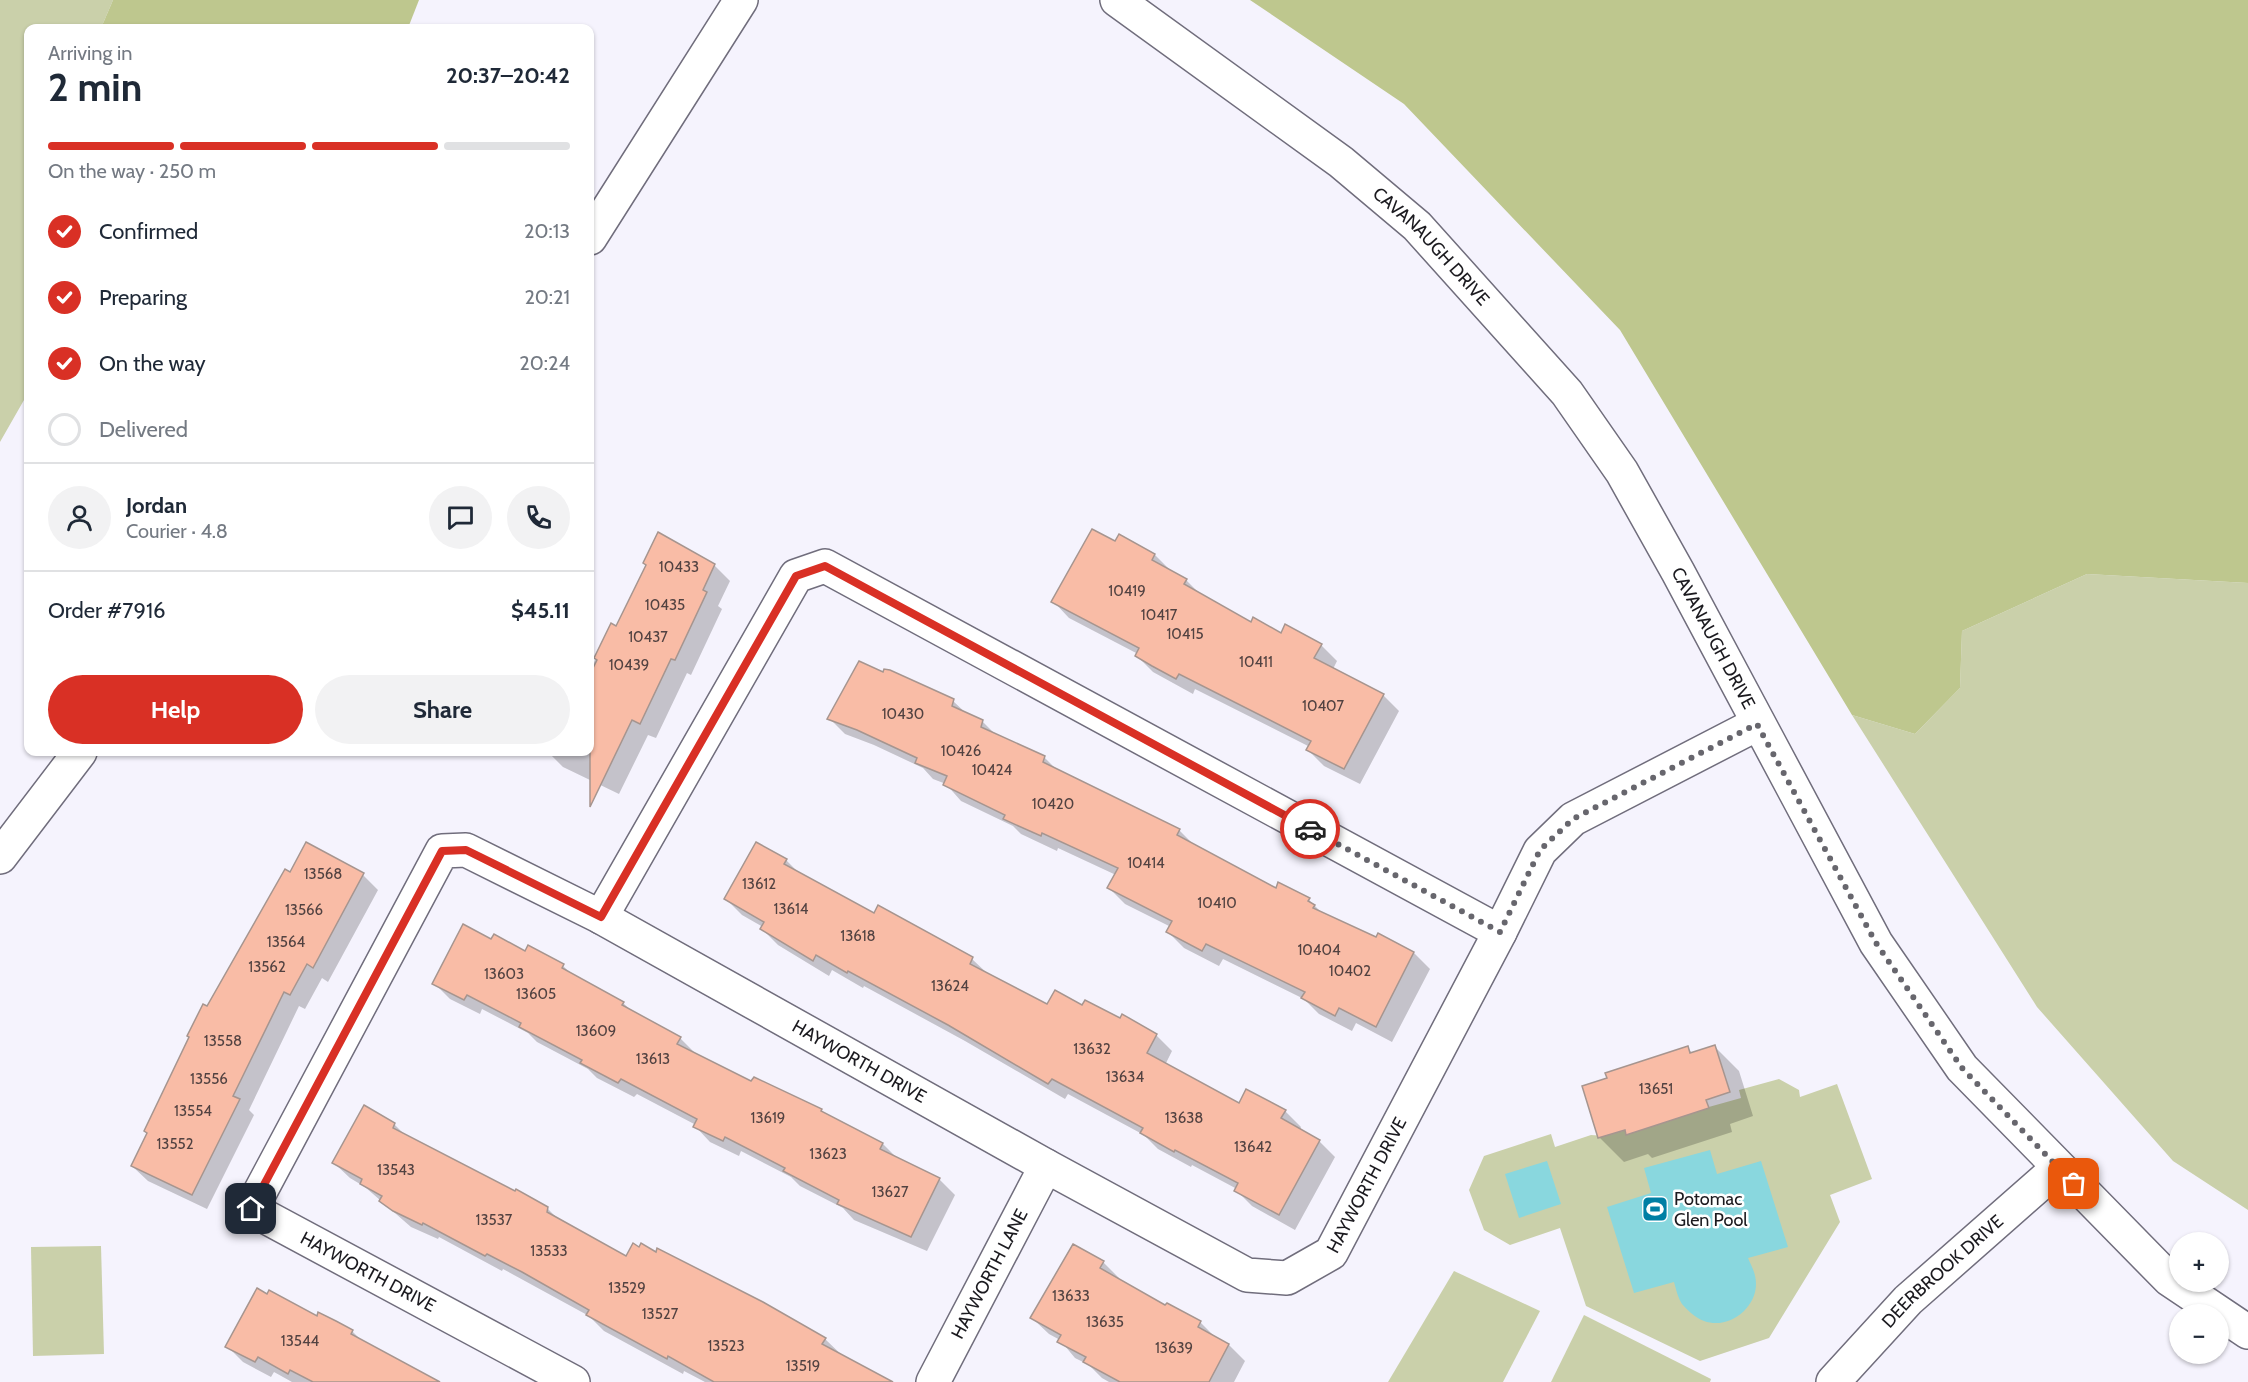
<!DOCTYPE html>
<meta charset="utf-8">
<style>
:root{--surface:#fff;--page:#f2f2f3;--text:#1f2937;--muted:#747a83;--line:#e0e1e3;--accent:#d93025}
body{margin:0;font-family:Cabin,sans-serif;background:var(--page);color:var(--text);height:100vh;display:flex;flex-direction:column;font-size:22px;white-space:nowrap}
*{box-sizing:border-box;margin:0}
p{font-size:20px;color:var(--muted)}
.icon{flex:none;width:33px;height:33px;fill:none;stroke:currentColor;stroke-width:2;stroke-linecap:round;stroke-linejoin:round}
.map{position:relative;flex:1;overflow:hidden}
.panel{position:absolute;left:24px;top:24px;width:570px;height:732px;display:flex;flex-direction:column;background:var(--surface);border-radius:12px;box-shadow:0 2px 4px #0004}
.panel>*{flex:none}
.buttons{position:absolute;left:2169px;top:1232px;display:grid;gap:12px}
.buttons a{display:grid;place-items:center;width:60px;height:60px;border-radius:50%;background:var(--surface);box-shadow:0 2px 4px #0004;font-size:30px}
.pin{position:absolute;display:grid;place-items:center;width:51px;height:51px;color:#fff;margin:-26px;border-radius:12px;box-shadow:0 3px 9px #0006}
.courier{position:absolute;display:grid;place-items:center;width:60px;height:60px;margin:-30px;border:4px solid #d93025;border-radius:50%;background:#fff;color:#222;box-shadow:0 2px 8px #0007}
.summary em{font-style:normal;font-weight:800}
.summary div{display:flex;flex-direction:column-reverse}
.summary{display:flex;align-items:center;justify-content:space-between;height:102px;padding:0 24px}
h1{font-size:39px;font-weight:800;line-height:45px}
.bar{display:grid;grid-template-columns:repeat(4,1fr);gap:9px 6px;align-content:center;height:72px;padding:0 24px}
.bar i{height:8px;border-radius:4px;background:var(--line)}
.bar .on{background:var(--accent)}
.bar p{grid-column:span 4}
.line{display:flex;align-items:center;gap:15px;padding:0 24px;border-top:2px solid var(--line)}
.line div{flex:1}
.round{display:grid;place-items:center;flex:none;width:63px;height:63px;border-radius:32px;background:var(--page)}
ol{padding:0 24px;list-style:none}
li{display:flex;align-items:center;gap:18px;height:66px}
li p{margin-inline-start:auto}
li .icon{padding:6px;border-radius:50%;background:var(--accent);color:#fff;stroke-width:4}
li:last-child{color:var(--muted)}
li i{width:33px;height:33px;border:3px solid var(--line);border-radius:50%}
.cta{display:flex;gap:12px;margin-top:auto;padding:12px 24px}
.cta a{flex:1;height:69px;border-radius:36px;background:var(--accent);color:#fff;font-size:24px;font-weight:800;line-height:69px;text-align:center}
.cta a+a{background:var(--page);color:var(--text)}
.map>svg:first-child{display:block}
.green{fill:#cad0aa}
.forest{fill:#bec78e}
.water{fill:#89d7de}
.shadow{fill:#0003}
.building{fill:#f9bca6;stroke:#a6958f;stroke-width:1.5}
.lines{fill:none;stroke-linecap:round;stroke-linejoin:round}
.minor-casing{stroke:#706d7c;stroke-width:36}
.major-casing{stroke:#706d7c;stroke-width:36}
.minor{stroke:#fff;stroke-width:33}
.major{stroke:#fff;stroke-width:33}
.done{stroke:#67666d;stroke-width:6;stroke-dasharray:0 10.8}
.route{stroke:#d93025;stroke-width:8}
.labels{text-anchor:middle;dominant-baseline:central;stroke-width:5;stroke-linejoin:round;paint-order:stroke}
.number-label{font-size:15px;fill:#524241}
.street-label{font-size:18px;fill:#1b1a1f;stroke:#fff}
.poi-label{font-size:18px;fill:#1b1a1f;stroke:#fff;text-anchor:start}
</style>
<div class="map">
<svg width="2248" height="1382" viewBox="0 0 2248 1382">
<rect width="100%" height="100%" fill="#f5f3fd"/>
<g class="green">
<path d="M0 0H113L101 28H28V393L0 442Z"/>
<path d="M2087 574 2248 583V1210L2173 1161 2037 1007 1852 715 1915 734 1960 688 1962 631Z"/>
<path d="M1779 1079 1799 1090 1800 1097 1837 1084 1872 1179 1830 1195 1840 1222 1769 1338 1700 1361 1586 1306 1560 1228 1510 1245 1484 1230 1469 1190 1484 1156 1551 1134 1555 1147 1591 1135 1605 1136 1741 1098 1739 1090Z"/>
<path d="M101 1246 104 1354 33 1356 31 1247Z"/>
<path d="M1454 1271 1540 1311 1503 1382H1388Z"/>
<path d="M1584 1315 1711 1379 1710 1382H1551Z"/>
</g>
<g class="forest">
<path d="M113 0H419L408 28H101Z"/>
<path d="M1250 0H2248V583L2087 574 1962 631 1960 688 1915 734 1852 715 1620 330 1404 104Z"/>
</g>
<g class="water">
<path d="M1710 1150 1717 1174 1761 1161 1788 1247 1748 1258C1752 1267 1756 1274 1756 1284 1756 1309 1728 1330 1704 1321 1696 1318 1687 1310 1682 1304 1678 1298 1676 1289 1674 1282L1634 1293 1607 1207 1651 1193 1644 1168Z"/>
<path d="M1547 1161 1561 1204 1519 1218 1505 1174Z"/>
</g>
<g class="shadow">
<path d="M1116 543 1155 555 1171 571 1186 580 1202 596 1252 624 1281 635 1321 645 1337 661 1333 669 1383 695 1399 711 1360 784 1324 766 1308 750 1310 747 1195 689 1193 694 1153 672 1137 656 1138 654 1069 618 1053 601Z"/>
<path d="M714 565 730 581 718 606 722 609 691 675 687 673 656 738 648 735 619 794 563 767 548 752H590V671L612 625 617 628Z"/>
<path d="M953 701 968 715 982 721 996 735 1044 757 1058 771 1179 830 1195 846 1277 890 1279 884 1309 900 1324 915 1376 939 1378 935 1414 953 1430 969 1392 1042 1356 1023 1352 1031 1319 1014 1304 999 1223 959 1219 966 1184 948 1168 932 1171 927 1125 904 1109 888 1116 875 1058 848 1057 851 1021 834 1013 826 961 801 946 784 933 779 923 768 874 745 845 734 829 718Z"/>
<path d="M786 860 800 874 875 915 972 959 989 975 1048 1006 1083 1007 1156 1035 1172 1051 1165 1065 1239 1105 1247 1091 1285 1111 1301 1127 1300 1130 1319 1141 1335 1157 1295 1230 1252 1206 1236 1190 1237 1189 1192 1165 1191 1167 1158 1149 1144 1135 1068 1094 1065 1099 965 1041 864 986 863 988 832 970 829 976 778 945 762 929 763 927 742 915 726 899Z"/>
<path d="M290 874 363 875 378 890 328 982 322 978 305 1009 299 1006 249 1110 254 1115 207 1209 148 1181 132 1166 208 1008Z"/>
<path d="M492 941 563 966 574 976 623 1003 634 1013 680 1038 695 1053 752 1083 821 1110 827 1115 883 1144 898 1159 939 1179 955 1195 927 1251 854 1220 843 1208 800 1186 791 1177 741 1151 739 1156 710 1142 695 1126 696 1125 637 1094 634 1097 597 1078 588 1069 537 1042 528 1033 482 1009 480 1014 450 999 434 983Z"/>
<path d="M1715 1047 1739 1071 1753 1116 1730 1124 1732 1132 1652 1158 1648 1154 1624 1162 1600 1138 1583 1087 1688 1048 1693 1054Z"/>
<path d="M394 1124 407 1137 547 1208 560 1221 627 1258 825 1339 870 1382H705L684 1371 683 1374 604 1331 589 1316 503 1269 502 1271 439 1237 438 1239 411 1227 365 1187 350 1178 334 1163Z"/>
<path d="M1103 1262 1119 1278 1118 1280 1166 1306 1200 1322 1216 1338 1229 1345 1245 1361 1234 1382H1109L1102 1378 1089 1365 1075 1358 1060 1340 1049 1334 1032 1318Z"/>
<path d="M317 1318 352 1331 363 1342 440 1382H292L274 1372 271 1377 243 1362 227 1346Z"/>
</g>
<g class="building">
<path d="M1092 529 1115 541 1119 534 1155 554 1152 560 1187 579 1184 584 1251 622 1253 617 1281 633 1285 624 1322 644 1314 658 1384 694 1344 769 1306 750 1311 741 1179 674 1176 679 1152 666 1135 656 1139 648 1051 602Z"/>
<path d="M658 532 715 564 703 590 707 592 675 660 671 659 640 724 632 720 590 807V674L597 660 594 658 611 623 616 626 646 565 643 563Z"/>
<path d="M859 661 883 672 884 669 890 670 954 699 952 706 983 720 981 727 1045 756 1043 762 1180 829 1177 835 1276 888 1278 882 1310 898 1308 901 1315 905 1313 908 1376 937 1378 933 1414 952 1376 1027 1339 1008 1335 1016 1301 998 1305 992 1206 944 1202 951 1166 932 1172 921 1107 888 1118 868 1042 833 1041 836 1003 819 1005 815 943 785 947 776 915 763 917 758 857 730 827 719Z"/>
<path d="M306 842 364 873 313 968 307 964 290 995 284 992 233 1096 240 1099 192 1195 131 1166 147 1133 144 1131 189 1037 187 1036 203 1004 207 1006 285 869 290 872Z"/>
<path d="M756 842 787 859 784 864 874 913 878 905 973 957 970 964 1047 1004 1055 990 1082 1005 1085 1000 1120 1018 1122 1014 1157 1034 1147 1053 1239 1103 1246 1089 1286 1110 1281 1118 1320 1140 1279 1215 1234 1191 1238 1183 1175 1150 1174 1152 1140 1133 1143 1128 1052 1079 1048 1084 948 1025 848 971 847 973 816 955 813 961 760 929 764 922 724 899Z"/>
<path d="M463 924 491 939 494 934 525 951 528 945 564 964 562 968 624 1002 622 1005 681 1037 677 1044 751 1081 754 1077 822 1109 821 1111 883 1143 880 1149 940 1178 911 1237 837 1204 839 1200 783 1171 785 1168 725 1137 723 1141 693 1127 697 1119 621 1079 618 1083 580 1063 582 1060 519 1027 521 1023 467 995 464 1000 432 984Z"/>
<path d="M1715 1045 1730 1092 1706 1100 1709 1108 1626 1135 1625 1130 1598 1138 1582 1086 1607 1078 1605 1073 1688 1046 1690 1053Z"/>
<path d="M364 1105 395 1123 393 1128 515 1191 516 1189 548 1207 547 1212 626 1256 633 1243 639 1247 641 1243 656 1252 657 1248 763 1302 826 1338 822 1344 893 1382H714L668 1356 667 1359 586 1315 589 1310 522 1272 487 1254 485 1256 423 1223 422 1225 393 1211 379 1201 382 1196 360 1184 362 1179 332 1163Z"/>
<path d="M1073 1244 1104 1261 1100 1268 1165 1305 1167 1303 1201 1321 1198 1327 1229 1344 1209 1382H1120L1083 1362 1086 1357 1057 1342 1061 1335 1030 1318Z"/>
<path d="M257 1288 267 1294 269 1290 317 1316 318 1312 336 1321 353 1330 351 1334 440 1382H313L290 1370 288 1374 258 1357 255 1362 225 1347Z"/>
</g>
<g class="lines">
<defs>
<g id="minor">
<path id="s1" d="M1117 0 1341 162 1417 226 1567 393 1622 472 1678 572 1876 943 1962 1068 2169 1279 2248 1332"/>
<path d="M601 917 796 576 825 566 1500 932"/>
<path id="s2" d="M573 1382 251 1209 442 851 466 850 601 917 1046 1166 1247 1275 1287 1278 1331 1253 1500 932 1540 851 1573 819 1757 724"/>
<path id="s3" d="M933 1382 1046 1166"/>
<path id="s4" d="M1833 1382 1908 1300 2058 1168"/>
</g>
<g id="major">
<path d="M590 238 741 0"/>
<path d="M0 857 80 752"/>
</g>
</defs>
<use href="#minor" class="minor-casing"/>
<use href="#major" class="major-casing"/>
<use href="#minor" class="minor"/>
<use href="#major" class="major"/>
</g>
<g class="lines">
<path class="done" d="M1310 829 1500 932 1540 850 1573 819 1757 724 1876 943 1962 1068 2074 1184"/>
<path class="route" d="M251 1209 442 851 466 850 601 917 796 576 825 566 1310 829"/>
</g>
<defs>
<symbol id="stadium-square" viewBox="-11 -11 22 22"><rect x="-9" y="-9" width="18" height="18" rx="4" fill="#007fa4" stroke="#fff"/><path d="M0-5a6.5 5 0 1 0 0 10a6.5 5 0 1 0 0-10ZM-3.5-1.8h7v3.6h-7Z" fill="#fff"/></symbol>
</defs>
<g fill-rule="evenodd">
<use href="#stadium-square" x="1640" y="1194" width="30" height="30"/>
</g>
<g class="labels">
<g class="number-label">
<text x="679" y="567">10433</text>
<text x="1127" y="591">10419</text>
<text x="665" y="605">10435</text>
<text x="1159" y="615">10417</text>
<text x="1185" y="634">10415</text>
<text x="648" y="637">10437</text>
<text x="1256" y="662">10411</text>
<text x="629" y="665">10439</text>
<text x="1323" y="706">10407</text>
<text x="903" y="714">10430</text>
<text x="961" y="751">10426</text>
<text x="992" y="770">10424</text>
<text x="1053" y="804">10420</text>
<text x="1146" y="863">10414</text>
<text x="323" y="874">13568</text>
<text x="759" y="884">13612</text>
<text x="1217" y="903">10410</text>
<text x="791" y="909">13614</text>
<text x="304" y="910">13566</text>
<text x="858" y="936">13618</text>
<text x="286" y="942">13564</text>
<text x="1319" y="950">10404</text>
<text x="267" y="967">13562</text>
<text x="1350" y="971">10402</text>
<text x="504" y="974">13603</text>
<text x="950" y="986">13624</text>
<text x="536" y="994">13605</text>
<text x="596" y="1031">13609</text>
<text x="223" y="1041">13558</text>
<text x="1092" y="1049">13632</text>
<text x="653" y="1059">13613</text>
<text x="1125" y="1077">13634</text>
<text x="209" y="1079">13556</text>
<text x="1656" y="1089">13651</text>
<text x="193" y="1111">13554</text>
<text x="768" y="1118">13619</text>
<text x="1184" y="1118">13638</text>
<text x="175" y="1144">13552</text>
<text x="1253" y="1147">13642</text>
<text x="828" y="1154">13623</text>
<text x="396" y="1170">13543</text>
<text x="890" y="1192">13627</text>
<text x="494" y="1220">13537</text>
<text x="549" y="1251">13533</text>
<text x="627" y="1288">13529</text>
<text x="1071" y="1296">13633</text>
<text x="660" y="1314">13527</text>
<text x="1105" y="1322">13635</text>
<text x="300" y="1341">13544</text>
<text x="726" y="1346">13523</text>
<text x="1174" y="1348">13639</text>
<text x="803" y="1366">13519</text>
</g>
<g class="street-label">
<text stroke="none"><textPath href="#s1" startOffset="400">CAVANAUGH DRIVE</textPath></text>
<text stroke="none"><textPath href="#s1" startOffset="886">CAVANAUGH DRIVE</textPath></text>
<text stroke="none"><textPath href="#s2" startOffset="1242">HAYWORTH DRIVE</textPath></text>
<text stroke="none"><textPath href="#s2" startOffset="1852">HAYWORTH DRIVE</textPath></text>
<text transform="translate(368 1272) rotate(28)">HAYWORTH DRIVE</text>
<text stroke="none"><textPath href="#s4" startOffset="156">DEERBROOK DRIVE</textPath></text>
<text stroke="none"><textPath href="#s3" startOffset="122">HAYWORTH LANE</textPath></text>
</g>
<g class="poi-label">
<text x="1674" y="1199">Potomac<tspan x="1674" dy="21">Glen Pool</tspan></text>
</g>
</g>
</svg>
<div class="buttons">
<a>+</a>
<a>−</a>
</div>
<div class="pin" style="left:2074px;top:1184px;background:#ea580c"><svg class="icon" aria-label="bag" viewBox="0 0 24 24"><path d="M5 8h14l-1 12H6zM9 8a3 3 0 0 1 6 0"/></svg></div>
<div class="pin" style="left:251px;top:1209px;background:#1f2937"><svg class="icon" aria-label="home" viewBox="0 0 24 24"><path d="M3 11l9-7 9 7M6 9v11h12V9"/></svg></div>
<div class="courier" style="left:1310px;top:829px"><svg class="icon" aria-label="car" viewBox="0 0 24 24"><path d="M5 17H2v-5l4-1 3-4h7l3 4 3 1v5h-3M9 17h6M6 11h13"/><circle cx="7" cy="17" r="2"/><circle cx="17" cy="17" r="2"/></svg></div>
<section class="panel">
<div class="summary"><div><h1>2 min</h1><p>Arriving in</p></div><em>20:37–20:42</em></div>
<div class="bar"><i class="on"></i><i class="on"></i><i class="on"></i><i></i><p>On the way · 250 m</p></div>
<ol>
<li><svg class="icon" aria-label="check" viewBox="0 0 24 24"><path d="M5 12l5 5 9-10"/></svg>Confirmed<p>20:13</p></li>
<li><svg class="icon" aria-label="check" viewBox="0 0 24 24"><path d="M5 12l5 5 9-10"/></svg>Preparing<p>20:21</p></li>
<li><svg class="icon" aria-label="check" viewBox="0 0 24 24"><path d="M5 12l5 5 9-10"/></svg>On the way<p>20:24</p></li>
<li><i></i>Delivered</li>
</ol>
<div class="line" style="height:108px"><a class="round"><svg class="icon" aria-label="person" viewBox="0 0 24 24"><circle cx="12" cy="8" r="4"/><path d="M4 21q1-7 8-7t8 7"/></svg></a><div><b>Jordan</b><p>Courier · 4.8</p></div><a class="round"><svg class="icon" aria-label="chat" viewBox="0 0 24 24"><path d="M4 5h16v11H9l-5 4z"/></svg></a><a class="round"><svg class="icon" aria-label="phone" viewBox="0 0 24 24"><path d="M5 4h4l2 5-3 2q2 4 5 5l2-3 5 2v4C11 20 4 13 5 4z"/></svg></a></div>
<div class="line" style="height:78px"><div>Order #7916</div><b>$45.11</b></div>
<div class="cta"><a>Help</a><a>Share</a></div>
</section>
</div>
